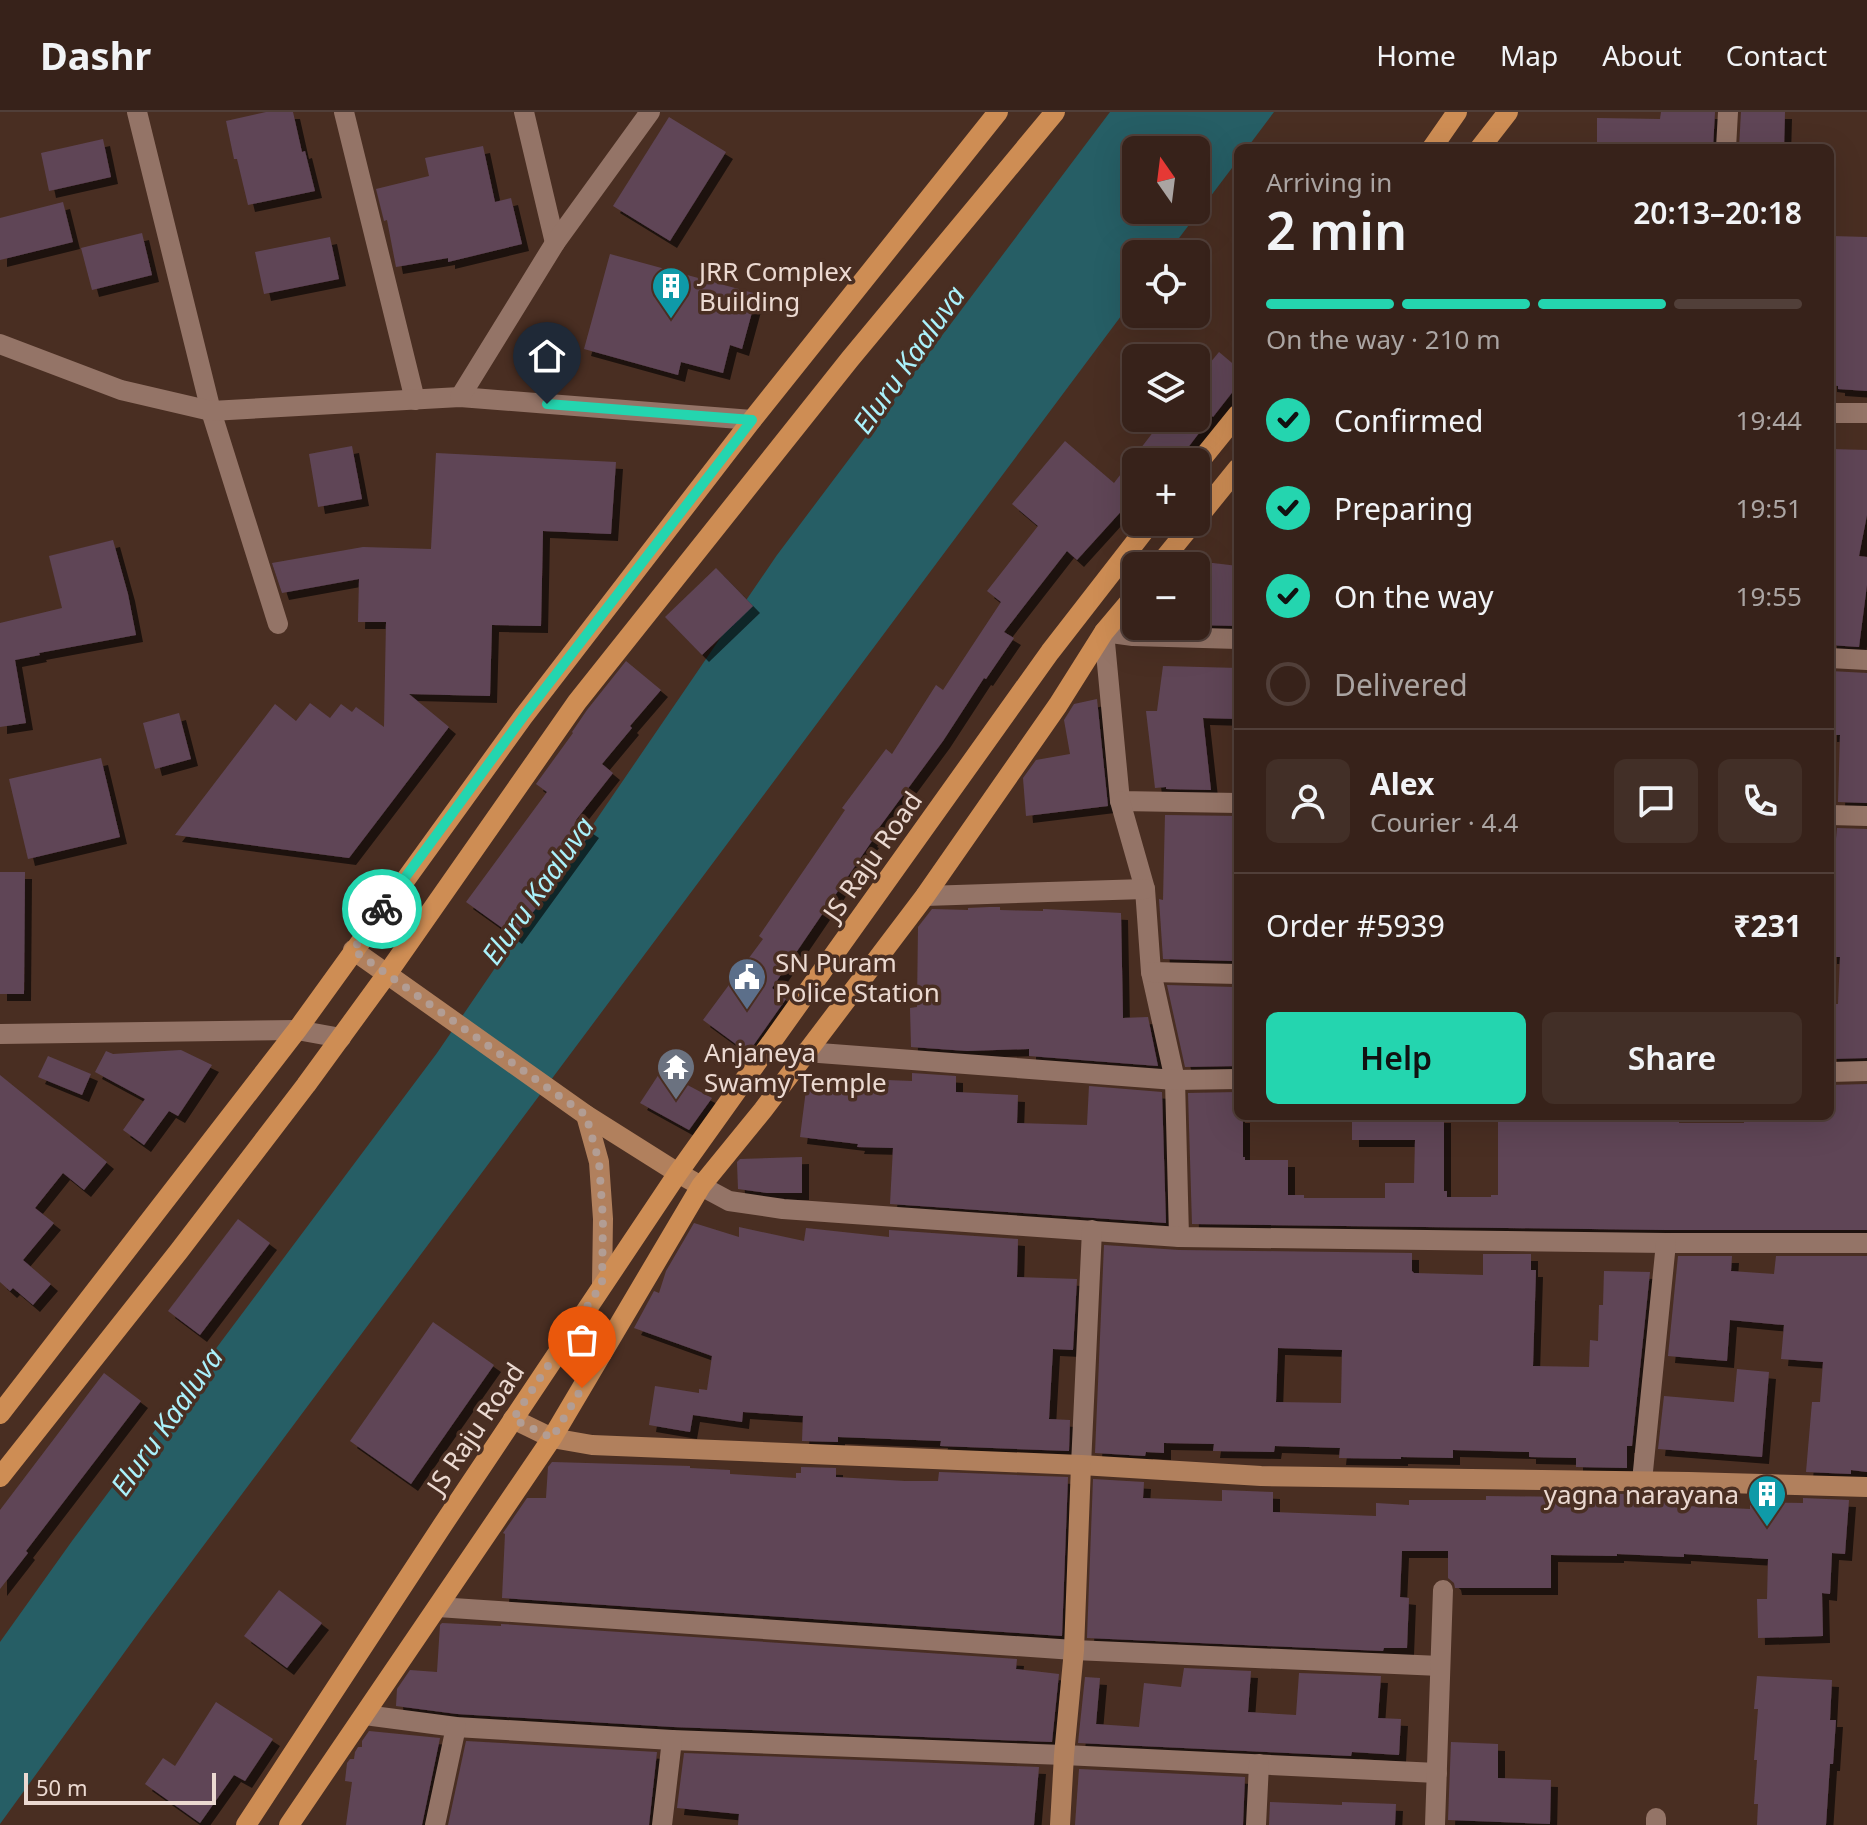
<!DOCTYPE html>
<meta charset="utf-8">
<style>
:root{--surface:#37221a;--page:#422f27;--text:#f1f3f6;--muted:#aaa4a2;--line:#513f39;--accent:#24d5af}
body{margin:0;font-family:"Noto Sans",sans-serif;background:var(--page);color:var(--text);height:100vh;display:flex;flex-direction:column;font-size:30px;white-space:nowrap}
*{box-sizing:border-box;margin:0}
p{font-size:26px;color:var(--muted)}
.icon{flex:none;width:44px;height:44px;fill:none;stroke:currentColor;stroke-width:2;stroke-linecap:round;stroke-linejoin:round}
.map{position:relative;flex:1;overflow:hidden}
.drawer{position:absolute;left:1234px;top:32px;width:600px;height:976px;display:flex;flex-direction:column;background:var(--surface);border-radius:12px;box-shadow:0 8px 32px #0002,0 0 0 2px var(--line)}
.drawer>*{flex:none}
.needle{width:52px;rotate:346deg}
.controls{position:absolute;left:1122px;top:24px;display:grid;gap:16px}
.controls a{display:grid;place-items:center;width:88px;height:88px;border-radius:12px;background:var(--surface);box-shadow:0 8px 32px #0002,0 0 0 2px var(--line);font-size:40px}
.scale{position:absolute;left:24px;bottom:20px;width:192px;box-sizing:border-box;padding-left:8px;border:4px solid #ebd9d1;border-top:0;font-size:22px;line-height:28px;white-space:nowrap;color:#ebd9d1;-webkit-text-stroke:6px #492e22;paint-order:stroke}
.pin{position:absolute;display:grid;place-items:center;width:68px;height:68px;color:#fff;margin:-82px -34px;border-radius:50% 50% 50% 0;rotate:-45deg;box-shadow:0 0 8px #0007}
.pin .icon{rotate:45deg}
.courier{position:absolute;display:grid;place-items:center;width:80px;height:80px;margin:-40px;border:6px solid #24d5af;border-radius:50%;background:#fff;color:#222;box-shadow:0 2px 10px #0007}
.head em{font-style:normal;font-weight:600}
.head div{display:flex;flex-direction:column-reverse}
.head{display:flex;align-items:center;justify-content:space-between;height:136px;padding:0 32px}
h1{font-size:52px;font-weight:600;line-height:60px}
.bar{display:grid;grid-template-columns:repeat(4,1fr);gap:12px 8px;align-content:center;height:96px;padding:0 32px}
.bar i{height:10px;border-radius:6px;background:var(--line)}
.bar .active{background:var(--accent)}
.bar p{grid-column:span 4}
.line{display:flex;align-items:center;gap:20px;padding:0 32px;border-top:2px solid var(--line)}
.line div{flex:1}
.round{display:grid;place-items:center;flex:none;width:84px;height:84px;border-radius:12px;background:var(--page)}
ol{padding:0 32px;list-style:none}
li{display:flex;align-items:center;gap:24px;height:88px}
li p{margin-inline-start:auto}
li .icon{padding:8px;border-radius:50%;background:var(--accent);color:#111;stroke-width:4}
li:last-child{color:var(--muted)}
li i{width:44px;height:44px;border:4px solid var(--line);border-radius:50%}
.cta{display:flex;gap:16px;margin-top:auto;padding:16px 32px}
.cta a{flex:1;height:92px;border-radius:12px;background:var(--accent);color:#111;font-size:32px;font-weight:600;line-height:92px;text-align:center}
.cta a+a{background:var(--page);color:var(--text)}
header{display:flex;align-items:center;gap:48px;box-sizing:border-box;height:112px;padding:0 40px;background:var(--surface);border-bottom:2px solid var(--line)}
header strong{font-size:38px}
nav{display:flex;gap:44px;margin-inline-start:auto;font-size:28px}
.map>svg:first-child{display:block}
.water{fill:#265e65;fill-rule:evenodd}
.building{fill:#5f4557;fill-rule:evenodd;filter:url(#shadow)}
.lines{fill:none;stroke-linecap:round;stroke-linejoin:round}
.street{stroke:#947467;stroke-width:20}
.secondary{stroke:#b1805d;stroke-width:20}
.primary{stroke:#ce8d54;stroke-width:20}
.done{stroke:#b29d94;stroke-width:8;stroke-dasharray:0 14.4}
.route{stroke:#24d5af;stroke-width:10}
.labels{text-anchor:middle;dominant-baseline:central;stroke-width:7;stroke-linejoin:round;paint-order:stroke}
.poi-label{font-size:26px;fill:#ebd9d1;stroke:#492e22;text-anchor:start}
.street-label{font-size:26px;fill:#ebd9d1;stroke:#492e22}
.water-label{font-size:28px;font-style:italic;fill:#aaf1fb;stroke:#492e22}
</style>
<header>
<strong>Dashr</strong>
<nav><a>Home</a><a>Map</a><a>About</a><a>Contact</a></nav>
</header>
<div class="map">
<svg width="1867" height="1713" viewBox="0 0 1867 1713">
<defs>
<filter id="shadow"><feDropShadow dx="7" dy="7" stdDeviation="0" flood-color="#0009"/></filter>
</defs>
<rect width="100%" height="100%" fill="#492e22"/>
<path class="water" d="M1110 0H1274L1247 36H1238V48L1167 142H1136V184L145 1512 0 1712V1530L72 1429 437 941 777 443ZM1136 38H1196V98H1136Z"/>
<g class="building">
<path d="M266 0H293L302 40 305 39 315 79 248 93 237 47H234L226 9Z"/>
<path d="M1661 0H1715L1713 36H1597V6L1660 7Z"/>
<path d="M1741 0H1785L1784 36H1739Z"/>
<path d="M669 5 726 40 670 129 613 94Z"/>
<path d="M103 27 111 65 49 79 41 41Z"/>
<path d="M483 34 495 90 511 86 522 132 448 150V146L396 155 387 108 384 109 376 77 429 64 425 46Z"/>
<path d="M63 90 73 130 0 148V106Z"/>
<path d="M142 121 152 163 92 178 81 136Z"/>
<path d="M1831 124 1867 125V279L1838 277V274L1830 273Z"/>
<path d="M330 125 339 167 264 182 255 140Z"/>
<path d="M610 142 757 182 742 237 730 233 723 261 681 250 678 263 584 237Z"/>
<path d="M1219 240 1238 256V273L1213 305 1212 304 1177 350H1136V383L1077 448 1067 439 1004 520 1014 526 986 567 984 566 943 629 870 728 872 729 772 876 786 887 748 941 703 908 763 827 759 824 845 698 842 696 886 637 892 642 936 573 943 578 1001 490 987 479 1038 414 1012 392 1065 329 1114 371 1164 306H1196V268Z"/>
<path d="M352 334 362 387 318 395 309 342Z"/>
<path d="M1830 337 1867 338V403L1859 444 1867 445V473L1859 535 1830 533Z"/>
<path d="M436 341 616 350 611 422 543 419 541 514 492 513 490 584 409 582 449 615 349 746 175 723 275 592 296 609 310 591 330 606 341 592 352 600 356 595 384 615 386 510H358L359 467 282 481 272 451 363 435 431 437Z"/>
<path d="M113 428 128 482 136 523 39 541 40 543 15 548 26 611 0 615V511L62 496 49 444Z"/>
<path d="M1196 449 1238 454V514L1196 513Z"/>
<path d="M716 456 753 494 702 543 665 505Z"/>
<path d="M626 549 661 578 630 614 632 616 602 652 613 661 576 708 592 719 515 825 466 790 547 680 536 672 573 621 572 620 587 598Z"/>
<path d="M1163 554 1238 556V607L1203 606 1211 678 1166 677V675L1155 676 1146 599H1157Z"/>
<path d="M1830 559 1867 561V691L1838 690 1840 623H1830Z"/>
<path d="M1097 587 1108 694 1026 704 1023 666 1036 648 1070 642 1064 608 1074 592Z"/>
<path d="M179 601 191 647 155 657 143 611Z"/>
<path d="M101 646 120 725 28 747 9 667Z"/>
<path d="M1165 703 1238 704V765H1236L1233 849 1163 847 1159 787 1163 788Z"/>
<path d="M1837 716 1867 717V946L1830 947V892H1838L1840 845H1830V793Z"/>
<path d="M0 760H25L24 882H0Z"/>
<path d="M990 795H1000V798L1043 799V797L1121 801 1123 906 1148 905 1158 954 1029 944V937L967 939 911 935 910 896 917 895 918 815 932 797 968 798V796Z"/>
<path d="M1167 873 1233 875V877H1238V954L1185 955Z"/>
<path d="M181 938 212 953 178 1004 169 999 144 1033 123 1018 145 987 95 960 106 939 113 942Z"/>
<path d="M48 944 91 962 82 983 38 965Z"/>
<path d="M661 959 712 986 689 1018 640 991Z"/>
<path d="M912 961 956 964V980L1018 983 1017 1011 1087 1013 1089 974 1162 980 1166 1111 890 1092 893 1036 857 1035 858 1032 800 1025 807 970 860 977V967L912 969Z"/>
<path d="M0 963 107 1050 84 1078 63 1061 35 1096 54 1111 23 1148 51 1172 33 1193 13 1176 10 1179 0 1170Z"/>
<path d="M1867 972V1118H1666L1192 1112 1188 981 1238 980V1004H1243V1045H1245V1048H1288V1083H1304V1086H1385V1071H1414L1415 1028H1352V1004H1444V1079H1447V1085H1491V1083H1498V1004H1679V1011H1744V1004H1830V973Z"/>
<path d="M802 1045V1081H767L738 1077 737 1050 740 1047Z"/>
<path d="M238 1107 270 1131 200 1223 168 1199Z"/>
<path d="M694 1111 739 1125V1115L804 1129 806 1116 889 1125V1118L1018 1127 1017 1165 1077 1167 1073 1238 1053 1237 1049 1307 1070 1308 1069 1339 940 1334 941 1329 838 1325V1330L802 1329 803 1304 743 1300 742 1310 693 1303 690 1320 649 1313 655 1274 699 1281V1277L707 1278 712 1244 634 1216 654 1179 659 1181 666 1159Z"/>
<path d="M1104 1133 1179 1138 1412 1141V1159L1414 1161 1483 1163V1142H1531V1158H1536L1533 1254 1589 1255 1590 1228 1598 1229 1599 1193H1603L1604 1159 1650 1160 1632 1334H1627V1356L1576 1355V1346L1529 1345V1340L1453 1338V1346L1401 1345V1347L1339 1346 1340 1336 1275 1334 1274 1340 1213 1339 1214 1332 1164 1331V1341L1146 1340 1145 1344 1095 1341ZM1278 1236 1342 1238 1341 1291 1276 1290Z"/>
<path d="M1678 1144H1732L1731 1159 1774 1162 1776 1144H1867V1360L1851 1358V1362L1806 1360 1812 1290H1820L1823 1250 1781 1247 1784 1213 1730 1208 1727 1249 1668 1244Z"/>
<path d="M433 1210 494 1253 411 1372 350 1329Z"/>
<path d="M1737 1257 1769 1260 1762 1345 1658 1337 1664 1284 1734 1290Z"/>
<path d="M104 1261 141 1289 26 1439 28 1441 0 1477V1398Z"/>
<path d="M552 1350 690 1354V1356L730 1358V1362L796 1366V1361H801V1355L836 1356V1365L905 1369H938L939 1360 1068 1365 1062 1524 502 1486 505 1422 503 1421 527 1386H546L548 1355Z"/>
<path d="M1093 1367 1144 1370 1143 1386 1222 1389V1378L1273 1380V1400L1376 1404V1391L1409 1393V1388H1486V1384L1575 1385V1381L1626 1382V1387L1687 1391V1394L1750 1397V1390L1803 1391V1386L1849 1388 1845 1442 1832 1441 1830 1482 1822 1481 1823 1524 1758 1526 1757 1487H1767L1768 1447 1684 1442V1445L1617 1442V1444L1551 1443V1476H1455L1454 1471 1448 1466V1439H1402L1400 1485 1409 1486 1407 1536H1384L1383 1539 1087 1526Z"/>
<path d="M279 1478 322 1511 287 1556 244 1524Z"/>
<path d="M442 1511 501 1514V1512L1017 1547 1016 1557 1059 1562 1052 1630 673 1615 457 1602 396 1594 397 1577 410 1558 437 1560 440 1513Z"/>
<path d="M1184 1556 1251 1559 1248 1600 1296 1603 1299 1561 1381 1564 1378 1606 1401 1607 1399 1643 1352 1640 1351 1644 1078 1631 1085 1565 1100 1566 1096 1612 1139 1615 1144 1571 1181 1575Z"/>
<path d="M1757 1564 1832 1568 1830 1608H1836L1833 1652H1830L1826 1713H1757L1758 1692H1754L1757 1648H1754L1758 1597H1754Z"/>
<path d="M216 1590 273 1627 245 1669 234 1663 200 1711 145 1672 163 1646 175 1654Z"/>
<path d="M369 1619 440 1626 422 1713H346L352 1670 345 1669 347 1651 350 1647H354L355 1640 358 1635H362V1629Z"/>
<path d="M466 1629 657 1640 649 1713H448Z"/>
<path d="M1451 1630 1498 1632V1666L1551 1668 1550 1712 1448 1708Z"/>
<path d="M684 1641 1039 1655 1034 1713H738L739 1702 677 1696Z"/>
<path d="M1079 1657 1245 1665 1243 1713H1075Z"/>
<path d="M1270 1690 1342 1693V1690L1396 1692 1395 1713H1269Z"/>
</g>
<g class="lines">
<g class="street">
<path d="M137 0 211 299 278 512"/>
<path d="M344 0 415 288"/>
<path d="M524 0 555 131"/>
<path d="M1726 36 1728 0"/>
<path d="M0 232 121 278 211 299 460 285 752 308"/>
<path d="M460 285 555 131 650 0"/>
<path d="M1830 301H1867"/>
<path d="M1238 527 1133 524 1104 520 1120 689 1238 691"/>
<path d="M1830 546 1867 548"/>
<path d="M1120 689 1145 777 1151 860 1175 968 1179 1125"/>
<path d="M1830 703 1867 704"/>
<path d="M925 784 1145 777"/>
<path d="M1151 860 1238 862"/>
<path d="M0 922 297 918 341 926"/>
<path d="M806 940 1175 968 1238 967"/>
<path d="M1830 960 1867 959"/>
<path d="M701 1074 729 1089 783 1097 1179 1125 1666 1131H1867"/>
<path d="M1081 1353 1092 1118"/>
<path d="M1642 1369 1666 1131"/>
<path d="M438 1495 1074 1538 1440 1554"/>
<path d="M365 1603 456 1615 672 1628 1064 1643 1437 1661"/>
<path d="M435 1713 456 1615"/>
<path d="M662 1713 672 1628"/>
<path d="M1256 1713 1259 1652"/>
<path d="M1435 1713 1443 1478"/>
<path d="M1656 1713V1706"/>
</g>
<g class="secondary">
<path d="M353 838 586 1003 678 1061 701 1074"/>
<path d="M586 1003 599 1050 603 1107 602 1172"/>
<path d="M513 1307 552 1326 592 1333 1081 1353 1261 1364 1689 1370 1867 1375"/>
<path d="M1060 1713 1064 1643 1074 1538 1081 1353"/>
</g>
<g class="primary">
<path d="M1432 36 1457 0"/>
<path d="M1480 36 1508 0"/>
<path d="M1196 354 1238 302"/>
<path d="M1196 408 1238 356"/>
<path d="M1158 454 1194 410"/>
<path d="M0 1302 297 918 523 605 752 308 998 0"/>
<path d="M0 1365 179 1139 306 973 387 862 577 590 850 247 1055 0"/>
<path d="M246 1713 442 1414 678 1061 1050 540 1151 410"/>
<path d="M289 1713 552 1326 701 1074 763 998 925 784 1058 593 1104 520 1136 482"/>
</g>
</g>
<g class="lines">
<path class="done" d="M382 797 353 838 586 1003 599 1050 603 1107 602 1172 513 1307 552 1326 582 1276"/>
<path class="route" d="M382 797 523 605 752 308 547 292"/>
</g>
<defs>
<symbol id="building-pin" viewBox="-11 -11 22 30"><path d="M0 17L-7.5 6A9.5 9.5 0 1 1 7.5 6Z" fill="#0f9aa8" stroke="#492e22"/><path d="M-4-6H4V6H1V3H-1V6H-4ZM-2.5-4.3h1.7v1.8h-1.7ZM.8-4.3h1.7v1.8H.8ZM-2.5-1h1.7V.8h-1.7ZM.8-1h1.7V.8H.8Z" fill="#fff"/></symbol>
<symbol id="civic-pin" viewBox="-11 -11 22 30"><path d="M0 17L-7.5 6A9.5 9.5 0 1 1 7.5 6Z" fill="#5c6f8a" stroke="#492e22"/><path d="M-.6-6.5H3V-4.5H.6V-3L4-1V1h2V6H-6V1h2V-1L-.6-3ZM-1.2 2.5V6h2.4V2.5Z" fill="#fff"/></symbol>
<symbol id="temple-pin" viewBox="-11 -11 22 30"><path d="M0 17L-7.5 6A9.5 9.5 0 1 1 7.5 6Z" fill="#6b7280" stroke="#492e22"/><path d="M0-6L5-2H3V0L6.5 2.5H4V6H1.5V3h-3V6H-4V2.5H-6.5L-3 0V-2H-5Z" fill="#fff"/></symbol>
</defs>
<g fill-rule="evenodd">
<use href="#building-pin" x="649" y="152" width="44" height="60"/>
<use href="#civic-pin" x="725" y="843" width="44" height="60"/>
<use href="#temple-pin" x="654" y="933" width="44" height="60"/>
<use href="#building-pin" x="1745" y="1360" width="44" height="60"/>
</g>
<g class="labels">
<g class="poi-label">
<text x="699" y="159">JRR Complex<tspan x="699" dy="30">Building</tspan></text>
<text x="775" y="850">SN Puram<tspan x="775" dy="30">Police Station</tspan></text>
<text x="704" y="940">Anjaneya<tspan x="704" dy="30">Swamy Temple</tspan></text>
<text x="1739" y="1382" text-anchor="end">yagna narayana</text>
</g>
<g class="street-label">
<text transform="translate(872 744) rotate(-55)">JS Raju Road</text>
<text transform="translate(475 1316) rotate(-56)">JS Raju Road</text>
</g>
<g class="water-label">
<text transform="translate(908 247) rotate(-55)">Eluru Kaaluva</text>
<text transform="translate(537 778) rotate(-55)">Eluru Kaaluva</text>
<text transform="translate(166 1309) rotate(-55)">Eluru Kaaluva</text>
</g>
</g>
</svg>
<div class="controls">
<a><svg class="needle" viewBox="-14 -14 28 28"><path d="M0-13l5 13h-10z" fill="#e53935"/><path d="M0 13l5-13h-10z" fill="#aaa4a2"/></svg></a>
<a><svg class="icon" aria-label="locate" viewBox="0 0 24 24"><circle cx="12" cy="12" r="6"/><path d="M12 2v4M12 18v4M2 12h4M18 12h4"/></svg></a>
<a><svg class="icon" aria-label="layers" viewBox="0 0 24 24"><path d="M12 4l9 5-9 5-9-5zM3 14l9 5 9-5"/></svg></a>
<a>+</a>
<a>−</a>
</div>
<div class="scale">50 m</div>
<div class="pin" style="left:582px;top:1276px;background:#ea580c"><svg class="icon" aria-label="bag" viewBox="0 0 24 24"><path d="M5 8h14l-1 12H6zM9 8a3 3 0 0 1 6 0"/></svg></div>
<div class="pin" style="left:547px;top:292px;background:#1f2937"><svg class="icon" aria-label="home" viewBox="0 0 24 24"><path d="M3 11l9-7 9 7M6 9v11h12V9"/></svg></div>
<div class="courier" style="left:382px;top:797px"><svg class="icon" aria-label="bike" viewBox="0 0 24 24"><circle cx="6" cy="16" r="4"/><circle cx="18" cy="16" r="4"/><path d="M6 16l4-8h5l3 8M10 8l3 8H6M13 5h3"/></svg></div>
<section class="drawer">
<div class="head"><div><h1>2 min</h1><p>Arriving in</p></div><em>20:13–20:18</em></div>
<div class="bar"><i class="active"></i><i class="active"></i><i class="active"></i><i></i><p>On the way · 210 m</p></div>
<ol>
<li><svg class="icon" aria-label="check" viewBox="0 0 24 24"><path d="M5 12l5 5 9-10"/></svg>Confirmed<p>19:44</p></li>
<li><svg class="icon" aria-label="check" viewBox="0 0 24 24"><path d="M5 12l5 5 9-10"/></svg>Preparing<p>19:51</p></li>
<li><svg class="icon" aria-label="check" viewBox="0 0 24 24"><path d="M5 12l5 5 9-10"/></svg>On the way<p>19:55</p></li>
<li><i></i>Delivered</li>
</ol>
<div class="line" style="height:144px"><a class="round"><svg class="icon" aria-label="person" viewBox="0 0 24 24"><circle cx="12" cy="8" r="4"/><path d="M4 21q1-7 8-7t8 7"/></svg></a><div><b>Alex</b><p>Courier · 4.4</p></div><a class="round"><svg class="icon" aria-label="chat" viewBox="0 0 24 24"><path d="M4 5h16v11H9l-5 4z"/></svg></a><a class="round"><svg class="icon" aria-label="phone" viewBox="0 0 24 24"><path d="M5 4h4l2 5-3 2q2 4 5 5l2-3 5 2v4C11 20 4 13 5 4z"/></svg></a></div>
<div class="line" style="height:104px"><div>Order #5939</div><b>₹231</b></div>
<div class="cta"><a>Help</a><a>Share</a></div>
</section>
</div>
